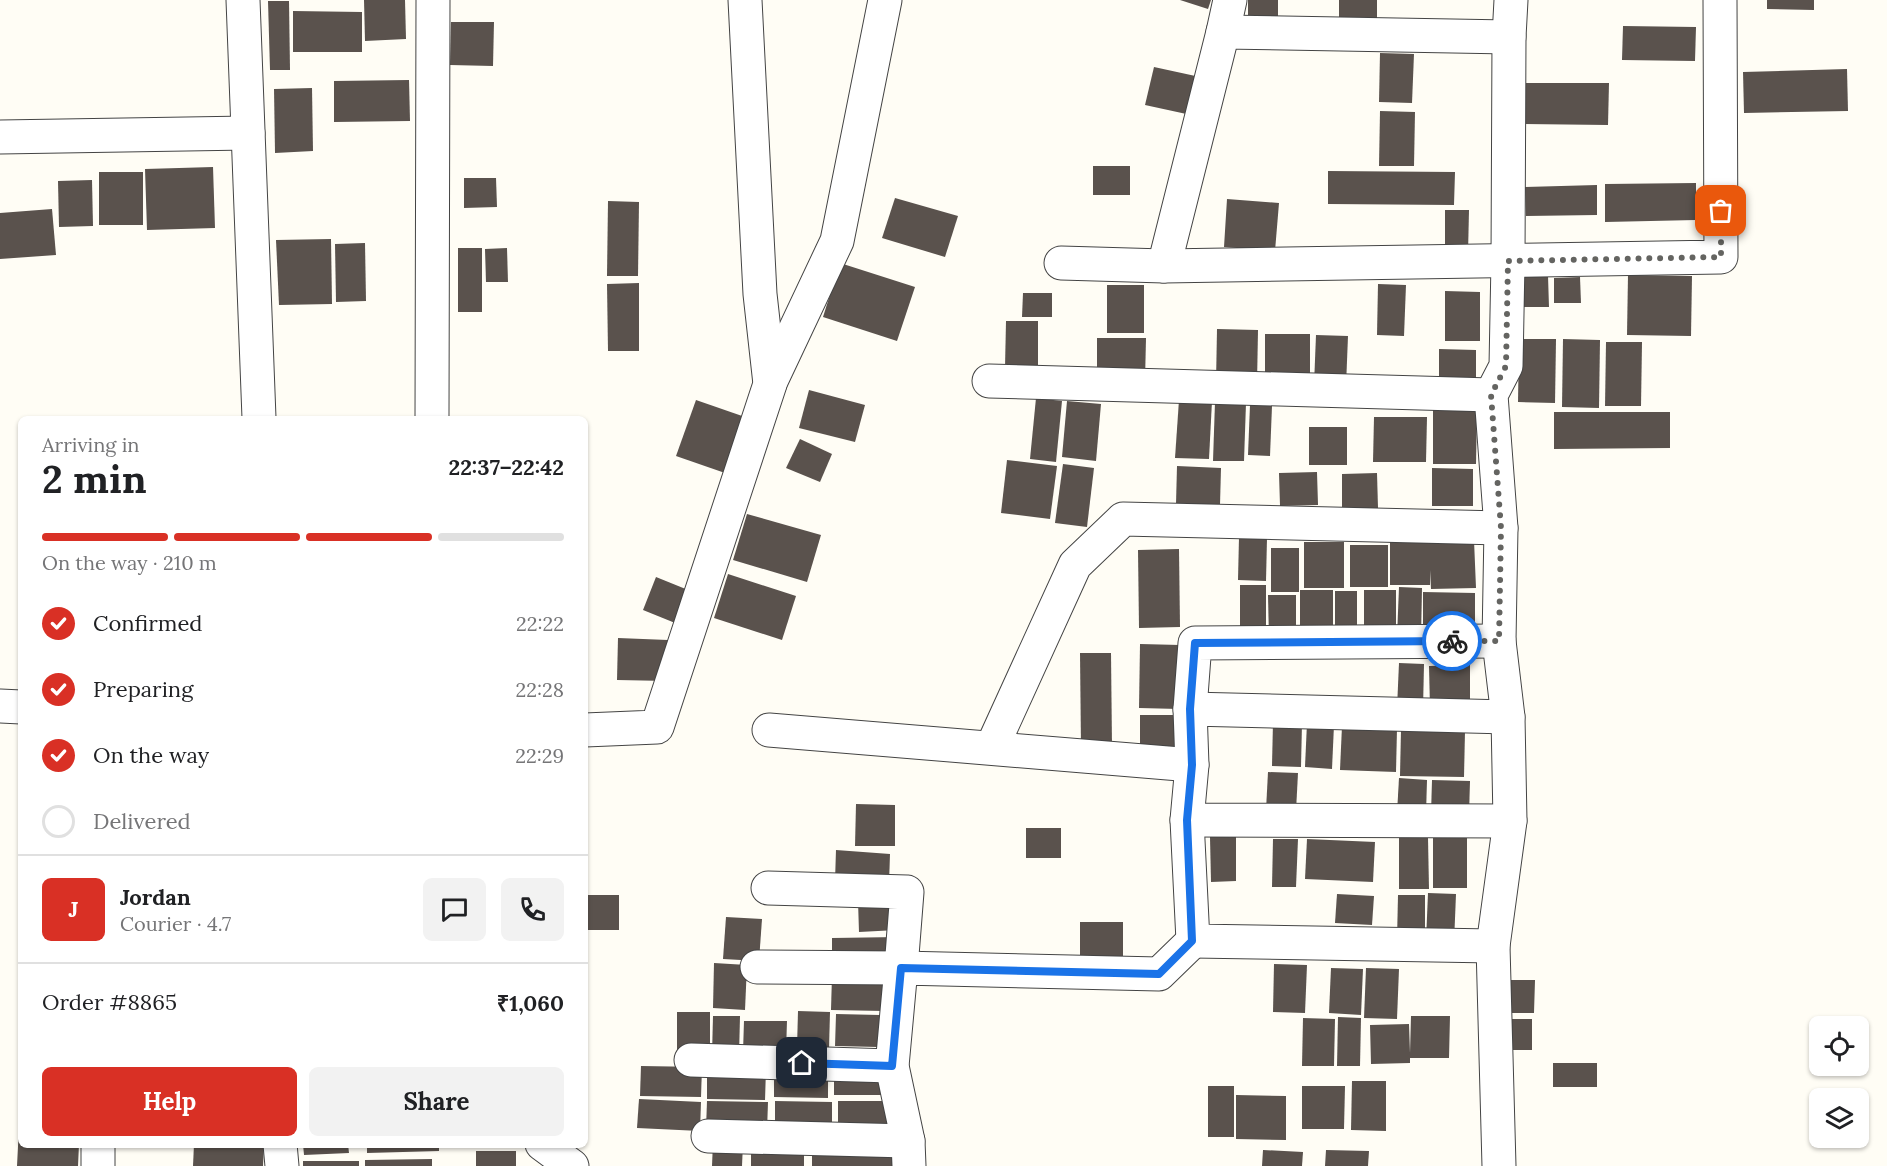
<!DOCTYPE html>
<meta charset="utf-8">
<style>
:root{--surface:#fff;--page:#f2f2f2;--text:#202124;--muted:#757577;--line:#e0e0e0;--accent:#d93025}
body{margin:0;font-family:Lora,serif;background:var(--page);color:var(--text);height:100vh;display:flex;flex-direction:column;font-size:22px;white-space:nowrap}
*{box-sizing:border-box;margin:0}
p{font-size:20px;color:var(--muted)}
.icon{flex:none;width:33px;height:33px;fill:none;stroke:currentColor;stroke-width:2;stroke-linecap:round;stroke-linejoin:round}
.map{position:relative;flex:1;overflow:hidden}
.drawer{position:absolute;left:18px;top:416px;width:570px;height:732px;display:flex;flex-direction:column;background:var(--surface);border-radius:9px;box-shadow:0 2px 4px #0004}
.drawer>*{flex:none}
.tools{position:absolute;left:1809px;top:1016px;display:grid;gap:12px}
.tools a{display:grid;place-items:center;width:60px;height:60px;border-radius:9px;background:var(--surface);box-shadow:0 2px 4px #0004;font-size:30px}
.pin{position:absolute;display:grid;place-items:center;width:51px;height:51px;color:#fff;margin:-26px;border-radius:12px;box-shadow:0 3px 9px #0006}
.courier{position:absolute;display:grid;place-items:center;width:60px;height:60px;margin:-30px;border:4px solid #1a73e8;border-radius:50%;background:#fff;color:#222;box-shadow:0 2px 8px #0007}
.summary em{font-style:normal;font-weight:800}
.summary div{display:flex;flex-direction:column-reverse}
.summary{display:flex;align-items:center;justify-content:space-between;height:102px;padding:0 24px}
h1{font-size:39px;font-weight:800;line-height:45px}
.bar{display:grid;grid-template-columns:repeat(4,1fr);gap:9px 6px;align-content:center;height:72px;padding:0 24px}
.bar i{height:8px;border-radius:4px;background:var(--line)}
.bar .current{background:var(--accent)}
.bar p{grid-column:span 4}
.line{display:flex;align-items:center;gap:15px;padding:0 24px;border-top:2px solid var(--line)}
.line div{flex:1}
.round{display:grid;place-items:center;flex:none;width:63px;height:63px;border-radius:9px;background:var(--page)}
ol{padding:0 24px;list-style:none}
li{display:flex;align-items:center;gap:18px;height:66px}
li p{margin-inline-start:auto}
li .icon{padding:6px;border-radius:50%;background:var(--accent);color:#fff;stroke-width:4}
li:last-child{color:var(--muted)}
li i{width:33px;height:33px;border:3px solid var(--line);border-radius:50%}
.button{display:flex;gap:12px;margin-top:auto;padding:12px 24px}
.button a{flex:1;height:69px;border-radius:9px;background:var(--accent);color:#fff;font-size:24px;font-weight:800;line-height:69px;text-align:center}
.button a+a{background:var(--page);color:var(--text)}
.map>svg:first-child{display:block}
.building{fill:#5a524d}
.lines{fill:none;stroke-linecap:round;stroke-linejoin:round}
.minor-casing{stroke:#444;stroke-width:35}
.minor{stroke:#fff;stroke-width:33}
.done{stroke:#646461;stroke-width:6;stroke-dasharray:0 10.8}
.route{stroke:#1a73e8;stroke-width:8}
</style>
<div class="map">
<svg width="1887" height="1166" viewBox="0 0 1887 1166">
<rect width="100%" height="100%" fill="#fffdf5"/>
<g class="building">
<path d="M364 0H405L406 39 365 41Z"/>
<path d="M1180 0H1211L1208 9Z"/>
<rect x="1248" y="0" width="30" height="19"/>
<path d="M1339 0H1377V19L1339 18Z"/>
<path d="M1767 0H1814V10L1767 9Z"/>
<path d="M268 1H289L290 70H270Z"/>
<path d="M293 11 362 12V52H293Z"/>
<path d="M451 22H494L493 66 450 65Z"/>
<path d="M1623 26 1696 27 1695 61 1622 60Z"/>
<path d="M1380 53 1414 54 1412 103 1379 102Z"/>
<path d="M1154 67 1200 77 1191 115 1145 105Z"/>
<path d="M1847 69 1848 111 1744 113 1743 72Z"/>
<path d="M409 80 410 121 334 122V81Z"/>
<path d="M1524 83H1609L1608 125 1524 124Z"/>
<path d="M312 88 313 151 275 153 274 89Z"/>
<path d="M1380 111 1415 112 1414 166H1379Z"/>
<rect x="1093" y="166" width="37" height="29"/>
<path d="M213 167 215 228 147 230 145 169Z"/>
<path d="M1328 171 1455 172 1454 205 1328 204Z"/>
<rect x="99" y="172" width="44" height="53"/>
<path d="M464 178H496L497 207 464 208Z"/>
<path d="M92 180 93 226 59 227 58 181Z"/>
<path d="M1696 183V220L1605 222V184Z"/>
<path d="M1597 185V215L1526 216 1525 187Z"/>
<path d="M895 198 958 216 945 257 882 238Z"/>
<path d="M1227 199 1279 203 1275 251 1224 247Z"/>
<path d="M608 201 639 202 638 276H607Z"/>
<path d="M52 209 56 255 0 259V213Z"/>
<path d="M1445 210H1469L1468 254H1445Z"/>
<path d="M331 239 332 304 279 305 276 240Z"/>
<path d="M365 243 366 301 336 302 335 244Z"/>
<rect x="458" y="248" width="24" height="64"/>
<path d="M507 248 508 282H486L485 249Z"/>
<path d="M840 263 915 287 897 341 823 317Z"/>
<path d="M1628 275 1692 276 1691 336 1627 335Z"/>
<path d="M1548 276 1549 307H1521V277Z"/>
<path d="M1580 277 1581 303H1554V278Z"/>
<path d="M639 283V351H608L607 284Z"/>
<path d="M1378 284 1406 285 1404 336 1377 335Z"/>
<rect x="1107" y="285" width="37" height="48"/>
<path d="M1445 291 1480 292V341H1445Z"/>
<path d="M1023 293H1052V317H1022Z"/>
<path d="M1006 321H1038V368H1005Z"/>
<path d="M1217 329 1258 330 1257 384 1216 383Z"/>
<rect x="1265" y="334" width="45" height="50"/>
<path d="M1316 335 1348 336 1346 386 1314 385Z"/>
<path d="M1097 338H1146L1145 381 1097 380Z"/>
<path d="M1519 339H1556L1555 403 1518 402Z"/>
<path d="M1563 339 1600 340 1599 408 1562 407Z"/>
<path d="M1606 342H1642L1641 406H1605Z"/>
<path d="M1439 349 1476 350V380L1439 379Z"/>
<path d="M809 390 865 405 855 442 799 428Z"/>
<path d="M1036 398 1062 401 1056 462 1030 459Z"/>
<path d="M696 400 745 417 725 473 676 456Z"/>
<path d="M1179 400 1212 401 1209 459 1175 458Z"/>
<path d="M1067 401 1101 404 1096 461 1062 457Z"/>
<path d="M1215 402 1246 403 1244 461H1213Z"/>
<path d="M1250 405 1272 406 1270 456 1248 455Z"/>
<path d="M1433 410 1477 411 1476 464H1433Z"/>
<path d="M1554 412H1670V448L1554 449Z"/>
<path d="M1374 417H1427L1426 462H1373Z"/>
<rect x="1309" y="427" width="38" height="38"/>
<path d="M800 439 832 454 820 482 786 468Z"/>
<path d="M1007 460 1057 466 1050 519 1001 513Z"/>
<path d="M1063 464 1094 468 1087 527 1055 523Z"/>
<path d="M1177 466 1221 468 1220 505 1176 504Z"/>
<path d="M1432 468 1473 469V506H1432Z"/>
<path d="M1317 472 1318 505 1280 506 1279 473Z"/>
<path d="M1377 473 1378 508H1342V474Z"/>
<path d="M747 514 821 535 807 582 733 560Z"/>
<path d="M1239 537 1267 538 1266 581 1238 580Z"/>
<path d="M1390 540H1474L1476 588 1431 589 1430 570V585H1390Z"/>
<rect x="1304" y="542" width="40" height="46"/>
<rect x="1350" y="545" width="38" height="42"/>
<rect x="1271" y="548" width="28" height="44"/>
<path d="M1179 549 1180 627 1139 628 1138 550Z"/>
<path d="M728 574 796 596 782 640 714 618Z"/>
<path d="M656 577 698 594 685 627 643 610Z"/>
<rect x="1240" y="585" width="26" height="55"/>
<path d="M1399 587 1422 588 1421 638 1397 637Z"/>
<rect x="1300" y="590" width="33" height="47"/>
<rect x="1364" y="590" width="32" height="50"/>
<rect x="1335" y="591" width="22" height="49"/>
<path d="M1423 592 1475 593V635H1423Z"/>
<path d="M1268 595H1296V640H1269Z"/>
<path d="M618 638 668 640V681L617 680Z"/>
<path d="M1140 644 1180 645 1179 709 1139 708Z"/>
<path d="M1080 653H1111L1112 747 1081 748Z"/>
<path d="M1399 663 1424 664 1423 709 1397 708Z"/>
<path d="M1470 665V707L1430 708 1429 666Z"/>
<rect x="1140" y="715" width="43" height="34"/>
<path d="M1273 722 1302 723 1301 767 1272 766Z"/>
<path d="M1307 723 1334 725 1332 769 1305 767Z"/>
<path d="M1342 726 1397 729 1396 772 1340 770Z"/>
<path d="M1401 730 1465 731 1464 777 1400 776Z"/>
<path d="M1268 772 1298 773 1296 811 1266 810Z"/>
<path d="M1399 778 1427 780 1426 814 1397 813Z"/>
<path d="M1432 780 1470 781 1469 815 1431 814Z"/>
<path d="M856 804 895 805V846H855Z"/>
<rect x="1026" y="828" width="35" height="30"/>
<rect x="1433" y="835" width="34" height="53"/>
<path d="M1210 837H1236V881L1211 882Z"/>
<path d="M1399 838H1428L1429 889H1399Z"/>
<path d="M1273 839H1298L1296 887H1272Z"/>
<path d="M1307 839 1375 842 1373 882 1305 879Z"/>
<path d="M836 850 890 854 889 884 835 881Z"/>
<path d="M1428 893 1456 894 1454 943 1426 941Z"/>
<path d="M1337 894 1374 896 1372 925 1335 923Z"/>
<rect x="585" y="895" width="34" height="35"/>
<path d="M1398 895H1425V940H1397Z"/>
<path d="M897 900V930L859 932 858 901Z"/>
<path d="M726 917 762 919 759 961 723 959Z"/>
<rect x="1080" y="922" width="43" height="37"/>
<path d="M899 937V966H832V938Z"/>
<path d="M714 963 747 965 745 1010 713 1008Z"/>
<path d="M1274 964 1307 965 1305 1013 1273 1012Z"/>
<path d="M1331 968 1363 969 1361 1015 1329 1013Z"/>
<path d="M1366 968 1399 969 1397 1019 1364 1018Z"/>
<path d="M832 975 885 976 884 1011 831 1010Z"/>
<path d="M1503 980H1535L1534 1013H1502Z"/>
<path d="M798 1011 830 1012 829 1049 797 1048Z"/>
<rect x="677" y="1012" width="33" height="38"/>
<path d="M836 1014 880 1015 878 1047 835 1046Z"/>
<path d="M713 1016H740L739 1056 712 1055Z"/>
<path d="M1411 1016H1450L1449 1058H1410V1063L1371 1064 1370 1025 1409 1024 1410 1053Z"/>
<path d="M1338 1017 1361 1018 1360 1066H1337Z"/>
<path d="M1303 1018 1335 1019 1334 1066H1302Z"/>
<rect x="1502" y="1019" width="30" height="31"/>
<path d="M744 1021H787L786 1052H743Z"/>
<rect x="1553" y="1063" width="44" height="24"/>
<path d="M641 1066 702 1067 701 1097 640 1096Z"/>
<path d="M707 1068 766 1069 765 1100 707 1099Z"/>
<path d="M774 1069 828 1070V1098L774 1097Z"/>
<rect x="834" y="1071" width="55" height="24"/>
<path d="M1352 1081H1386V1131L1351 1130Z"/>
<rect x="1208" y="1086" width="26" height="51"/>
<path d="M1302 1086H1345L1344 1129H1302Z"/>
<path d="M1236 1095 1286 1096V1140L1236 1139Z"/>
<path d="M639 1099 701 1102 700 1131 637 1128Z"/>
<path d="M707 1101 768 1102 767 1131 706 1129Z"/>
<path d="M775 1101 832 1102V1131H775Z"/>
<rect x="838" y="1101" width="55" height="27"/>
<path d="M19 1126H21V1144H79L78 1166H17Z"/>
<path d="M713 1142 743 1143 742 1166H712Z"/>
<path d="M751 1143 804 1144V1166H751Z"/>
<path d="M194 1144H264L263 1166H193Z"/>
<path d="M303 1144H348L349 1153 304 1155Z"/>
<path d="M367 1144H439V1151L367 1153Z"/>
<path d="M812 1148 898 1150V1166H812Z"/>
<path d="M1263 1150 1303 1152 1302 1166H1262Z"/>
<path d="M1326 1150 1369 1151 1368 1166H1325Z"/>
<rect x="476" y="1151" width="40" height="15"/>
<path d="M432 1159V1166H365V1160Z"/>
<rect x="303" y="1161" width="56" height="5"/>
</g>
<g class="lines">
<defs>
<g id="minor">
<path d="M243 0 259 418"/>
<path d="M1223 32 1230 0"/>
<path d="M0 137 248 133"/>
<path d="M1061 263 1164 266 1721 257 1720 0"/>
<path d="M1164 266 1223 32 1509 37"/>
<path d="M989 381 1491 395"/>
<path d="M770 383 837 241 885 0"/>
<path d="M432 418 433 0"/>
<path d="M0 706 21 707"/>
<path d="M1190 709 1195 643 1499 641"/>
<path d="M585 730 657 727 770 384 760 294 745 0"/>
<path d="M769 730 1192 765 1190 709 1508 717"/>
<path d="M992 747 1075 565 1123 519 1501 528"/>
<path d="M1192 765 1187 820 1510 821"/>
<path d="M1187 820 1193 941 1493 946"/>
<path d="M757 967 901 968 907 892 768 888"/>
<path d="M691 1060 892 1066"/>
<path d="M708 1136 908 1141"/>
<path d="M280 1144 282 1166"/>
<path d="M542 1144 572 1166"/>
<path d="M98 1166V1144"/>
<path d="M909 1166 908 1141 892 1066 901 968 1159 974 1193 941"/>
<path d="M1499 1166 1493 946 1510 821 1508 717 1499 641 1501 528 1491 395 1506 366 1508 261 1509 37 1511 0"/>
</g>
</defs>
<use href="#minor" class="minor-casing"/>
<use href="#minor" class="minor"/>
</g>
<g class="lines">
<path class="done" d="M1452 641H1499L1501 528 1491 395 1506 366 1508 261 1721 257V211"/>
<path class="route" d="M802 1063 892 1066 901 968 1159 974 1192 941 1187 820 1192 765 1190 709 1195 643 1452 641"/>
</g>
</svg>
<div class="tools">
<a><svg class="icon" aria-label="locate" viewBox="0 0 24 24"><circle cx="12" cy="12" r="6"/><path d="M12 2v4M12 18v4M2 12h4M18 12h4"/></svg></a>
<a><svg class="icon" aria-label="layers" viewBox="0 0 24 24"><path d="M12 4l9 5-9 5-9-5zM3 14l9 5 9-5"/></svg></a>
</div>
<div class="pin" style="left:1721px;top:211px;background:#ea580c"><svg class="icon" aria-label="bag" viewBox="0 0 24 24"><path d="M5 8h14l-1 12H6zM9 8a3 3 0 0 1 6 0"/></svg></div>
<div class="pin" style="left:802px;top:1063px;background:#1f2937"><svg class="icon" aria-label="home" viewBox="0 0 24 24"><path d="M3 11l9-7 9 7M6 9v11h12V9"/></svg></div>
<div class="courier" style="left:1452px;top:641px"><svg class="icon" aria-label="bike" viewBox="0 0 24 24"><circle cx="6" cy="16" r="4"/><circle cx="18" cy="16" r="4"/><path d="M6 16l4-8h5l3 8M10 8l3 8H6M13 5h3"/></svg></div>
<section class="drawer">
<div class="summary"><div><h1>2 min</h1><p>Arriving in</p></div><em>22:37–22:42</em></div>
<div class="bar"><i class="current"></i><i class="current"></i><i class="current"></i><i></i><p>On the way · 210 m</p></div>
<ol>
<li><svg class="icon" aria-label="check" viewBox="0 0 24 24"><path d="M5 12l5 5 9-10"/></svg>Confirmed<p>22:22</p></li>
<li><svg class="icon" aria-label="check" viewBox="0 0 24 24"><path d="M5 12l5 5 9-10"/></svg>Preparing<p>22:28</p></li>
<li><svg class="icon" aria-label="check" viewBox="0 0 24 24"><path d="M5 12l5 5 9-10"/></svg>On the way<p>22:29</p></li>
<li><i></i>Delivered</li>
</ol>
<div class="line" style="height:108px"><b class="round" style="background:var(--accent);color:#fff">J</b><div><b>Jordan</b><p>Courier · 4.7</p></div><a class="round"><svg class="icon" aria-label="chat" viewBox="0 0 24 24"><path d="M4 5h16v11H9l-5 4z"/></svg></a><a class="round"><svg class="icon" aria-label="phone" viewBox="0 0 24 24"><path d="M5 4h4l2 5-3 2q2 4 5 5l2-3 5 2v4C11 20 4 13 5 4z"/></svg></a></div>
<div class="line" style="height:78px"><div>Order #8865</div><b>₹1,060</b></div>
<div class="button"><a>Help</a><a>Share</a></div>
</section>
</div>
